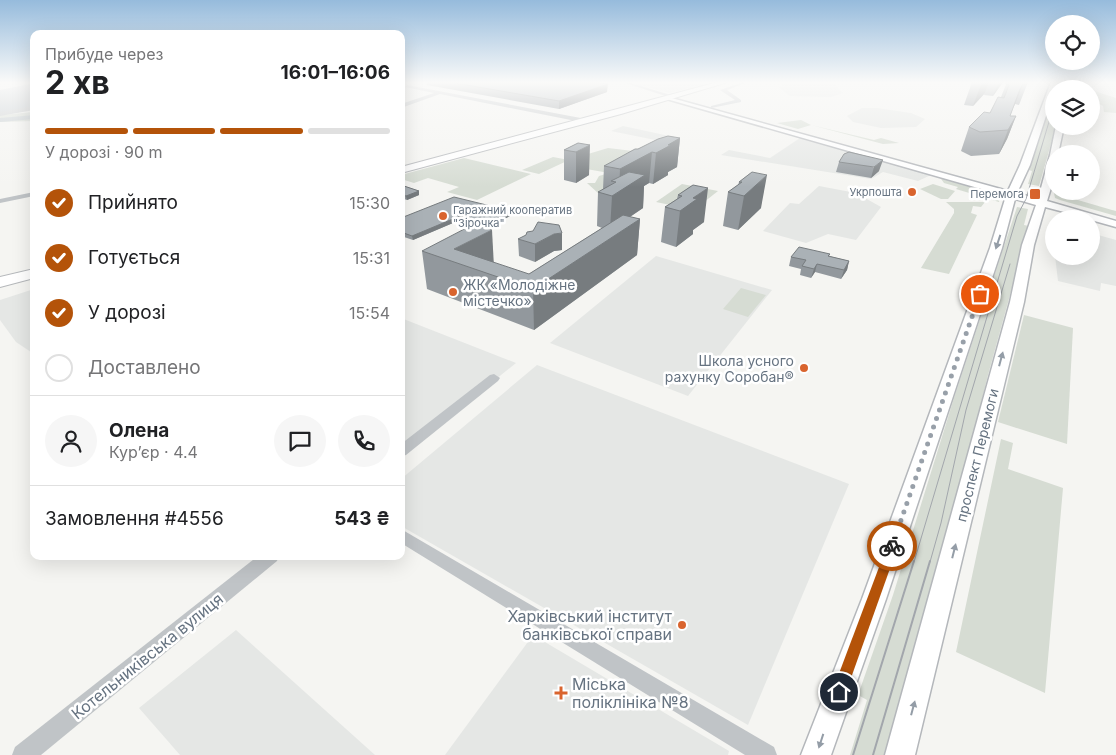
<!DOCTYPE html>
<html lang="uk">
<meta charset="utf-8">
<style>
:root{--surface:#fff;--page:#f6f6f6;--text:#202124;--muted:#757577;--line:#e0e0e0;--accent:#b45309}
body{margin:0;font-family:Inter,sans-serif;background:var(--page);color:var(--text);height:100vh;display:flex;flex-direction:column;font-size:19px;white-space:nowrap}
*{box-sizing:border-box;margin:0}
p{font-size:16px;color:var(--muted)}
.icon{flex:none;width:28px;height:28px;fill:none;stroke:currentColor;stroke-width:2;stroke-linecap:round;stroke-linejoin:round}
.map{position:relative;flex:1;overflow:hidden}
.side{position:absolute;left:30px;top:30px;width:375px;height:530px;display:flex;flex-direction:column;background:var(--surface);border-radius:10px;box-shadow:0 5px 20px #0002}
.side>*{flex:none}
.fabs{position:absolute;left:1045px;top:15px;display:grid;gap:10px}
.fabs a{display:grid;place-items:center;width:55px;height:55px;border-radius:50%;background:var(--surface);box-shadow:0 5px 20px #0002;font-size:25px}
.pin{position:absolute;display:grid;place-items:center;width:42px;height:42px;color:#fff;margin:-21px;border:2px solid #fff;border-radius:50%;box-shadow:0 1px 5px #0007}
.courier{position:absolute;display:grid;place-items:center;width:50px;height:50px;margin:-25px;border:4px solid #b45309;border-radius:50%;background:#fff;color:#222;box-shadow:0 1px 6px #0007}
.headline em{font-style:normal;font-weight:700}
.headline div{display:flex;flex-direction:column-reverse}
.headline{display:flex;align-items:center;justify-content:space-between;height:85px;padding:0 15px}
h1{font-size:32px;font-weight:700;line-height:38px}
.bar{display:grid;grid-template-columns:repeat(4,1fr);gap:8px 5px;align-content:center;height:60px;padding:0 15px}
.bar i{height:6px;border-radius:4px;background:var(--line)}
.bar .active{background:var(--accent)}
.bar p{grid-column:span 4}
.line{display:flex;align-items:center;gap:12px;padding:0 15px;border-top:1px solid var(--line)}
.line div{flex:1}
.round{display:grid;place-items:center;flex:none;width:52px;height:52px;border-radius:26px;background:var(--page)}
ol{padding:0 15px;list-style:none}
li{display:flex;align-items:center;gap:15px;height:55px}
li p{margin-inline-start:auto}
li .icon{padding:5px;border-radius:50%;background:var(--accent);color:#fff;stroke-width:4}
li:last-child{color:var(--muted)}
li i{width:28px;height:28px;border:2px solid var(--line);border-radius:50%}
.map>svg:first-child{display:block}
.built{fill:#e5e7e5}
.green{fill:#d6dcd3}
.water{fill:#bcc5ca}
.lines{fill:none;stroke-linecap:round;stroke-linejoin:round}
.river{fill:#bcc5ca;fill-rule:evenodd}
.major-casing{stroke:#b4b7bb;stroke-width:3}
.highway-casing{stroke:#b5b8bb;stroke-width:2}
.minor{fill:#c0c4c7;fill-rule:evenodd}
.major{fill:#fff;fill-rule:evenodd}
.highway{fill:#fff;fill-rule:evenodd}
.tram-far1{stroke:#a2a6ac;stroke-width:1}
.tram{stroke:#a2a6ac;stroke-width:2}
.wall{fill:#92989d}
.shaded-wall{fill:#777c7f}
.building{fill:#aab1b6;stroke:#777c7f}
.oneway{fill:#949da7}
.route{fill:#b45309}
.done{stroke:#98a0a9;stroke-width:5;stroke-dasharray:0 9}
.poi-dot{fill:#d9642e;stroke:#fff;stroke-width:2}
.labels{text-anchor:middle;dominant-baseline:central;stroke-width:5;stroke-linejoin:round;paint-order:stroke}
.far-poi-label{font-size:11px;fill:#667381;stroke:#fff;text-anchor:end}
.poi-label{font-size:14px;fill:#667381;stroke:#fff;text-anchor:start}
.street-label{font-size:14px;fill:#667381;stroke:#fff}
.near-poi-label{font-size:16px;fill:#667381;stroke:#fff;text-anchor:end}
.near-street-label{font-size:16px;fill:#667381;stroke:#fff}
</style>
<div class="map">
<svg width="1116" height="755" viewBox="0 0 1116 755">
<rect width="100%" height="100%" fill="#f5f5f2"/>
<g class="built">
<path d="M628 82H715L669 93Z"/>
<path d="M790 82H832L843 93 831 97 790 96 778 87Z"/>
<path d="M862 108H877L911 113 925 119 916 127 881 128 853 122 847 116Z"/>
<path d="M623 126 674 137 665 142 611 131Z"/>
<path d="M800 138 924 172 931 175 918 181 883 172 871 179 721 155 729 150 770 158Z"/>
<path d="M819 186 856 193 881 207 856 240 828 234 806 243 763 231 790 203 799 204Z"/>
<path d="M1091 233 1116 240V286L1101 283 1100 291 1058 281 1055 256H1091Z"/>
<path d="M656 256 772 290 688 396 550 343Z"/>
<path d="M34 289V354L16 342 0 320V300Z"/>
<path d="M401 318 516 363 401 456Z"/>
<path d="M537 365 849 484 748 725 401 526V479Z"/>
<path d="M236 630 375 755H180L139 708Z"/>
<path d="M533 635 729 751 728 755H445Z"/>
</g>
<g class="green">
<path d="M1091 90 1116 98V113L1104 112 1103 106 1092 100Z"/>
<path d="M1054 100V126H1056L1039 186 1028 184 1032 171 1029 170 1050 103H1053Z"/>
<path d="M34 112V121L0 122V115Z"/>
<path d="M801 120 811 125 874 140 881 138 899 143 883 144 811 125 798 129 777 123Z"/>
<path d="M608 148 633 151 630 171 598 193 587 183H595L599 176 609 173 564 165 578 157Z"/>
<path d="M553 157 569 160 539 174 522 170Z"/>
<path d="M464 158 531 174 477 200 447 192 459 187 428 178 414 183 401 179V175Z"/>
<path d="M939 176 1001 194 999 202 956 189 958 187 944 183Z"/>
<path d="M682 184 718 191 694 210 656 202Z"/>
<path d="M933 184 955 191 948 199H941L920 189Z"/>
<path d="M1054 193 1112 210 1116 211V216L1060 200 1055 198Z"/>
<path d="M946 202H985L981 207 973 206 971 213 977 215 949 274 921 268 954 213V209Z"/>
<path d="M1017 207 1028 209 1024 225 1029 226 988 375 936 585 887 755H850L867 700 858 695 893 595 954 398Z"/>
<path d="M741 288 766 295 748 317 723 309Z"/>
<path d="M1024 315 1073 328 1067 444 998 422Z"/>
<path d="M1001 439 1013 443 1008 469 1063 488 1045 693 956 652Z"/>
</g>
<path class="water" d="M34 83V107L0 113V90Z"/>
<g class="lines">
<path class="river" d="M34 115V119L0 122V118Z"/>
<defs>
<path id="major" d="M1051 82H1073L1074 83 1071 85 1057 82 1030 165 1017 193 1038 199 1050 155 1056 126H1064L1058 154H1054V178L1047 201 1116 221V227L1091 220V219L1045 207 1034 245 1024 302 915 755H885L1010 302 1022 245 1036 205 1015 199 1002 248 886 599 831 755H801L862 599 990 248 1006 196 663 98 668 97 1008 191 1020 165Z"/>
<g id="highway">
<path d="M718 82H728L621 114 401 173V167Z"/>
<path d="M34 269V278L0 287V277Z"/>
</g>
</defs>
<use href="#major" class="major-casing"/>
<use href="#highway" class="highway-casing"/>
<g class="minor">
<path d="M622 82H628L677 97 672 98Z"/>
<path d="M743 82H748L727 90 741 100V102L711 108V106L735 100 720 90Z"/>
<path d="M407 85 586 119 589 121 586 123 440 94 401 108V104L434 93 405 87Z"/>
<path d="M34 106V110L0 116V112Z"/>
<path d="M34 192V196L0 203V199Z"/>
<path d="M494 374 500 378 498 381 406 455 401 457V444L490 375Z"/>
<path d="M401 529 774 747 777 755H745L401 543Z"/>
<path d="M258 556H279L277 561 41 755H12L15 747Z"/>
</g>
<use href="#major" class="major"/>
<use href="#highway" class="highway"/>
<g class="tram-far1">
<path d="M1062 89 1064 82"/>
<path d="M914 562 1017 216 1026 199 1054 105"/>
<path d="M930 562 941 523 966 410 1010 264"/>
</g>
<g class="tram">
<path d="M853 755 914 561"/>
<path d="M873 755 930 561"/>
</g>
</g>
<g class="wall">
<path d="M426 82H593L607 92 559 109 427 85Z"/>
<path d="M972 82H989L985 93 973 106 964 105Z"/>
<path d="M989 82H1003L993 96 984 95Z"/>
<path d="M1007 82H1028L1019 105 1015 104 1012 109 1010 116H1016L1007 139 999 154 971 156 961 151 969 127 990 113 1001 97Z"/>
<path d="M680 138 677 167 668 172V175L653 184 649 183 644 186 643 208 630 217 640 219 637 255 534 330 427 289 422 251 529 274 602 228 597 226 598 192 603 190 604 166 638 149Z"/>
<path d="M578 143 589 175 576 183 564 180V150Z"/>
<path d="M849 152 879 171 871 178 836 172 839 162Z"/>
<path d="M752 172 761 208 738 230 723 226 728 192 738 185 739 182Z"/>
<path d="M401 185 419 191V195L407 200 401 198Z"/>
<path d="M693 185 704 222 693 230V234L676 247 661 242 665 207 677 199 678 195Z"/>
<path d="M511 211 512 215 487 228 460 220 413 240 401 236V218Z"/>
<path d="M518 239 562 250 554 251 535 262 519 256Z"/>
<path d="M830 254 829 256 849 261 847 270 841 279 815 272 811 278 800 275 801 269 789 266 791 257Z"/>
</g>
<g class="shaded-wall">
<path d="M982 82H989L985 93 973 106Z"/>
<path d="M999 82H1003L993 96Z"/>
<path d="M608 84 607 92 559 109V101Z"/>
<path d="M1023 84 1015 104 1012 110 1020 89Z"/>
<path d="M1016 116 1007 139 999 154 1008 130Z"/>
<path d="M680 138 677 167 668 172V175L653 184 656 153 668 145Z"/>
<path d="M590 145 589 175 576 183V152Z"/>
<path d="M652 152 649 183 644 186 643 208 610 230 612 196 619 192 620 169Z"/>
<path d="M883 160 879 171 871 178 874 167Z"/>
<path d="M767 175 761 208 738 230 744 196Z"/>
<path d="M708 188 704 222 693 230V234L676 247 680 211 693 198Z"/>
<path d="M419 191V195L407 200 406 196Z"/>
<path d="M511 211 512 215 487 228V224Z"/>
<path d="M460 216V220L413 240 412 236Z"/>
<path d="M640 219 637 255 534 330 533 289Z"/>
<path d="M492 230 494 267 454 249Z"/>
<path d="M562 233V250L554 251 535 262V244L554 234Z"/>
<path d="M849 261 847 270 841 279 844 270Z"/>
<path d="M817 264 815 272 811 278 814 269Z"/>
</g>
<g class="building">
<path d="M449 82H593L608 84 559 101Z"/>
<path d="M1007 82H1028L1027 84H1023L1020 89 1010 116H1016L1008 130 980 132 969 127 984 112 990 113 998 97 1004 98 1009 85 1006 84Z"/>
<path d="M668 136 680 138 668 145H671L656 153 652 152 620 169 604 166 635 149H638L658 139Z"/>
<path d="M578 143 590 145 576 152 564 150Z"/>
<path d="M849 152 883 160 874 167 839 162 844 154Z"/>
<path d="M629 172 645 175 612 196 598 192 616 182 611 181Z"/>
<path d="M752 172 767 175 744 196 728 192 742 182H739Z"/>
<path d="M401 185 419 191 406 196 401 195Z"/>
<path d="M693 185 708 188 693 198 697 199 680 211 665 207 682 196 678 195Z"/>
<path d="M454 197 511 211 487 224 460 216 412 236 401 232V218Z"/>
<path d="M623 215 640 219 533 289 422 251 474 224 492 230 454 249 529 274Z"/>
<path d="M538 222 559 225 562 233 554 234 535 244 518 239 526 235 527 232 533 231Z"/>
<path d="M799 247 830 254 828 256 849 261 844 270 817 264 814 269 802 266 806 260 791 257Z"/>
</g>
<defs><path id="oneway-solid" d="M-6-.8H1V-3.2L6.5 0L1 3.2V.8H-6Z" transform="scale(1.25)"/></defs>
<g class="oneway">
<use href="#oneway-solid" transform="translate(998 242) rotate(108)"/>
<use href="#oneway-solid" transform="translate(1001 359) rotate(-75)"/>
<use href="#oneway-solid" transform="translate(954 551) rotate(-76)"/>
<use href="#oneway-solid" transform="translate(913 708) rotate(-75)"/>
<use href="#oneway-solid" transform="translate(821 741) rotate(108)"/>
</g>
<linearGradient id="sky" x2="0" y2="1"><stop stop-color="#96bbdc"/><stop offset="0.44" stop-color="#fafaf9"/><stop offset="1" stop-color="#fafaf9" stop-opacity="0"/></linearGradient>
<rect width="1116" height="187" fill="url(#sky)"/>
<path class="route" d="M892 541 898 546 846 692 844 697 839 699 834 697 832 692 887 546Z"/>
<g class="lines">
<path class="done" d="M892 546 980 294"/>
</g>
<g class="poi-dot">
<circle cx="912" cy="192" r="5"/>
<rect x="1029" y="188" width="12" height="12" rx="2.5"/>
<circle cx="443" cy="216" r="5"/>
<circle cx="453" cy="292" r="5"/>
<circle cx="804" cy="368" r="5"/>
<circle cx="682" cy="625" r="5"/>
<path d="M558.5 685.5h5v5h5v5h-5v5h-5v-5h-5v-5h5z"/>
</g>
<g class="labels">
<g class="far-poi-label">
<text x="902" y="192">Укрпошта</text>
<text x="1024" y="194">Перемога</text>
<text x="453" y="210" text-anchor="start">Гаражний кооператив<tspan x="453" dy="13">"Зірочка"</tspan></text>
</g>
<g class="poi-label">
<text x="463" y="284">ЖК «Молодіжне<tspan x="463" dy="16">містечко»</tspan></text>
<text x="794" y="360" text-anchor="end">Школа усного<tspan x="794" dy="16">рахунку Соробан®</tspan></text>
</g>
<g class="street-label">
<text transform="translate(977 455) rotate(-76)">проспект Перемоги</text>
</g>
<g class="near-poi-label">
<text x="672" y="616">Харківський інститут<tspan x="672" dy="18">банківської справи</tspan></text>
<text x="572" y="684" text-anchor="start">Міська<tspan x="572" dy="18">поліклініка №8</tspan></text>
</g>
<g class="near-street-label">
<text transform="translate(147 656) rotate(-39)">Котельниківська вулиця</text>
</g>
</g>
</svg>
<div class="fabs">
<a><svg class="icon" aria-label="locate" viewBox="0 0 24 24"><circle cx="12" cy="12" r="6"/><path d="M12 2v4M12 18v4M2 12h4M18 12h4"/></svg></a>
<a><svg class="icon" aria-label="layers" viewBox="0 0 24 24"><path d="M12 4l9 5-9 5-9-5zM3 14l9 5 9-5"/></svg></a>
<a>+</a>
<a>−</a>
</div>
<div class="pin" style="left:980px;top:294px;background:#ea580c"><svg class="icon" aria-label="bag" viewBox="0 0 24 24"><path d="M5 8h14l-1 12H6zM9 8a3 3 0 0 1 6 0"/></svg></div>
<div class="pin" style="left:839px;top:692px;background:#1f2937"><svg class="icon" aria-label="home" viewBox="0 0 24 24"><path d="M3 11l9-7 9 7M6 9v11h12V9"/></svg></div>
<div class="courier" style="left:892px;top:546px"><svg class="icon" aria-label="bike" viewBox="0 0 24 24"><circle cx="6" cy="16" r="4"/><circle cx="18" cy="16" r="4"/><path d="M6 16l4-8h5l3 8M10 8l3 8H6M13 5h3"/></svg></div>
<section class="side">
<div class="headline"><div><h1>2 хв</h1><p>Прибуде через</p></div><em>16:01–16:06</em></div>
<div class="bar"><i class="active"></i><i class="active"></i><i class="active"></i><i></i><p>У дорозі · 90 m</p></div>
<ol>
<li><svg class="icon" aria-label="check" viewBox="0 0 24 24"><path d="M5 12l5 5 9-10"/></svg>Прийнято<p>15:30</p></li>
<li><svg class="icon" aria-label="check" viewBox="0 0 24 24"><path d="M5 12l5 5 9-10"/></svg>Готується<p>15:31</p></li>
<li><svg class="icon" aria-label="check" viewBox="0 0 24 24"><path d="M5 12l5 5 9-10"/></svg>У дорозі<p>15:54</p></li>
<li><i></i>Доставлено</li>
</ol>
<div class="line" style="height:90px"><a class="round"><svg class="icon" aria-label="person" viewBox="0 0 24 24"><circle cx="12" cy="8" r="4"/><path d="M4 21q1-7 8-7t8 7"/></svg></a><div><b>Олена</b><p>Кур’єр · 4.4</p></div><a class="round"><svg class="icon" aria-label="chat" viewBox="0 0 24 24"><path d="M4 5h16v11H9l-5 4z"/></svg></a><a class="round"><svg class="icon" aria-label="phone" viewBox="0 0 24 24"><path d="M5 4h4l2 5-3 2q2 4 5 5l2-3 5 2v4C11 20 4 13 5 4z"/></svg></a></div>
<div class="line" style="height:65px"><div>Замовлення #4556</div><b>543 ₴</b></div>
</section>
</div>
